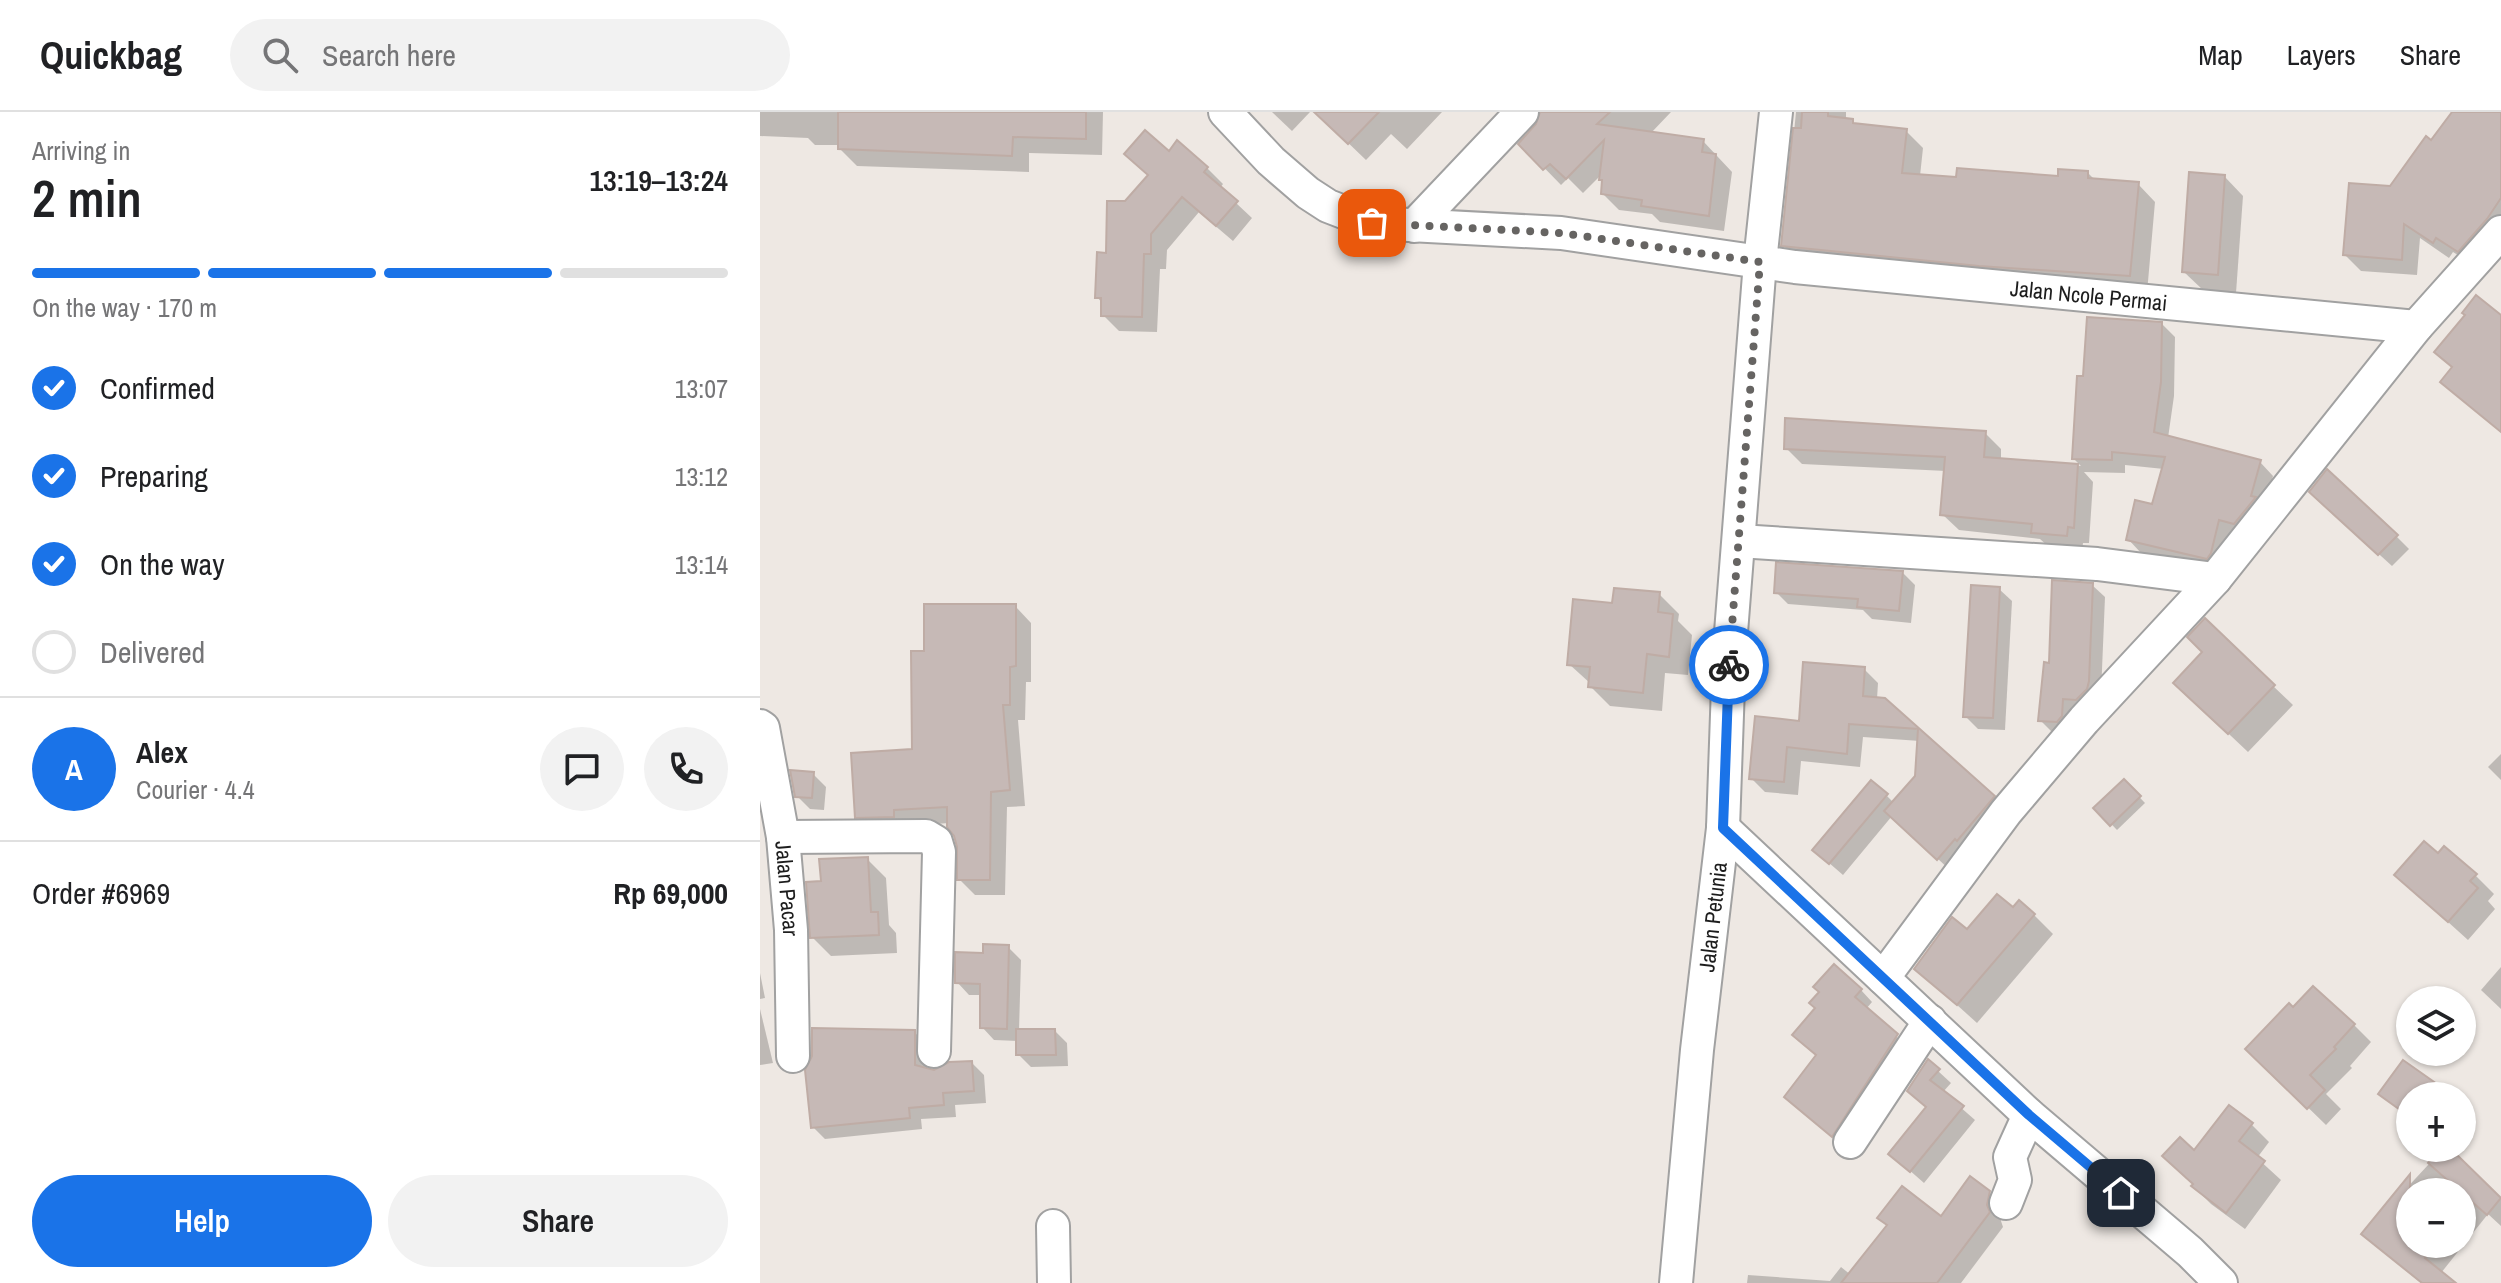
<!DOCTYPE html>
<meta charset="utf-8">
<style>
:root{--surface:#fff;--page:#f2f2f2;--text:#202124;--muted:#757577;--line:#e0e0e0;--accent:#1a73e8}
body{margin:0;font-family:"Archivo Narrow",sans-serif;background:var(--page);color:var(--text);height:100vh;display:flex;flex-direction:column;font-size:30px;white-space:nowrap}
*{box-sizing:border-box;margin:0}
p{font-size:26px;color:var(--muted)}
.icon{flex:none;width:44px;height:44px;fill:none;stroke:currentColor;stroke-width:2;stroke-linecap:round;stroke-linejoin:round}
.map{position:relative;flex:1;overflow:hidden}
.drawer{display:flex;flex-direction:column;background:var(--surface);width:760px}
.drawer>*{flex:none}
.controls{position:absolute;left:1636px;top:874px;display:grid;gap:16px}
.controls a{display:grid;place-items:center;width:80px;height:80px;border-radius:50%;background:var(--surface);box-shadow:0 2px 6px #0004;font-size:40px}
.pin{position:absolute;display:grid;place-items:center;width:68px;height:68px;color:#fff;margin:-34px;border-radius:16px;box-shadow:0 4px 12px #0006}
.courier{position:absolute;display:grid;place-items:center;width:80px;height:80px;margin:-40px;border:6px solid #1a73e8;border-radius:50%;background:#fff;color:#222;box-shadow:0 2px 10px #0007}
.headline em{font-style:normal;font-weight:600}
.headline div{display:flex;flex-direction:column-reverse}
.headline{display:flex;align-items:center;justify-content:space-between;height:136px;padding:0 32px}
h1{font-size:52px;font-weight:600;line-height:60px}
.bar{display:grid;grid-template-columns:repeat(4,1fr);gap:12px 8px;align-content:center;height:96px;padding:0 32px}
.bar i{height:10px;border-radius:6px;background:var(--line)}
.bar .selected{background:var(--accent)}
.bar p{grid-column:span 4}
.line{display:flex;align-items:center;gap:20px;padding:0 32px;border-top:2px solid var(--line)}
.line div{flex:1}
.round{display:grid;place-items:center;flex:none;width:84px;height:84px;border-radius:42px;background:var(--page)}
ol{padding:0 32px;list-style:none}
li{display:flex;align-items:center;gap:24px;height:88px}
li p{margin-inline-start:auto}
li .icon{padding:8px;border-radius:50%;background:var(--accent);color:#fff;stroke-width:4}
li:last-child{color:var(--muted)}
li i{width:44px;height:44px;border:4px solid var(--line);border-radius:50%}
.cta{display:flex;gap:16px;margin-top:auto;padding:16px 32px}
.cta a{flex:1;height:92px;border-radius:48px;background:var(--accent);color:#fff;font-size:32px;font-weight:600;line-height:92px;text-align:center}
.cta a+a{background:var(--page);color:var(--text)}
header{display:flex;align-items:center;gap:48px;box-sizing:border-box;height:112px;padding:0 40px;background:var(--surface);border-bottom:2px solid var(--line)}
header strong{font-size:38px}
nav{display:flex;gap:44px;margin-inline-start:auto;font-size:28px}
.search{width:560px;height:72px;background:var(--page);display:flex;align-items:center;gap:20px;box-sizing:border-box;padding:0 28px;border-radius:44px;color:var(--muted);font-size:30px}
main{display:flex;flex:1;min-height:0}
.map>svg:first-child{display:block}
.shadow{fill:#0003;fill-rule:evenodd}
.building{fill:#c6b9b6;stroke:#bfaca5;stroke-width:2}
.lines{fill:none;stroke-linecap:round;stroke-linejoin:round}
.minor-casing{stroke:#a1a1a1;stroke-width:36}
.minor{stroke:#fff;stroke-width:32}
.done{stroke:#666462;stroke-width:8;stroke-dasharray:0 14.4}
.route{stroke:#1a73e8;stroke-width:10}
.labels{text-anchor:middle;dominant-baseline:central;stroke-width:8;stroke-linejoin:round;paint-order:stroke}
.street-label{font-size:22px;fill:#1d1d1d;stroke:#fff}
</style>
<header>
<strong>Quickbag</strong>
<div class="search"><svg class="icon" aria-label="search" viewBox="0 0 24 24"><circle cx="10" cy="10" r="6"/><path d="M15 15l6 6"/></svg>Search here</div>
<nav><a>Map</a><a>Layers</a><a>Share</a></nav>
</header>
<main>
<section class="drawer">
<div class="headline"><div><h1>2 min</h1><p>Arriving in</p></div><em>13:19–13:24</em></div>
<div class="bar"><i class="selected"></i><i class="selected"></i><i class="selected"></i><i></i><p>On the way · 170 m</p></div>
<ol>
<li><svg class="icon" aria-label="check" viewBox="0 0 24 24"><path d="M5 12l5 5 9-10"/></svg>Confirmed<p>13:07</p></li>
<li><svg class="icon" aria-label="check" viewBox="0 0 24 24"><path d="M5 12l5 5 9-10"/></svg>Preparing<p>13:12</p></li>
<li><svg class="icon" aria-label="check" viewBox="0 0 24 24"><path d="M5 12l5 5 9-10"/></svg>On the way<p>13:14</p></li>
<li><i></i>Delivered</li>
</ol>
<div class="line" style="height:144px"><b class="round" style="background:var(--accent);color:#fff">A</b><div><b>Alex</b><p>Courier · 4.4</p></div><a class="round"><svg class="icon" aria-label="chat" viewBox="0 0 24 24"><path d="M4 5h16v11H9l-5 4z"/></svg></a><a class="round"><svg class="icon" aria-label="phone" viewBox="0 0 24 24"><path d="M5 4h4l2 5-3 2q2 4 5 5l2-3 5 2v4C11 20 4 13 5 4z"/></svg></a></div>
<div class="line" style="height:104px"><div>Order #6969</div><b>Rp 69,000</b></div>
<div class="cta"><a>Help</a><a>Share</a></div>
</section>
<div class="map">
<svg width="1741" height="1171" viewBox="0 0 1741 1171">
<rect width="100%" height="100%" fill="#eee8e3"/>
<g class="shadow">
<path d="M0 0H343L342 43 269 41V60L97 54 80 37V33H55L48 26 0 24Z"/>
<path d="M512 0H550L532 19Z"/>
<path d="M556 0H682L647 37 631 22 606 48Z"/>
<path d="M781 0H911L891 21 943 29 972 60 964 119 900 110 892 102 859 98 843 82 844 70 839 65 823 81 808 66 801 73 761 32 782 6Z"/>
<path d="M1036 0H1086V8L1092 9 1097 14 1146 19 1163 36 1160 64 1198 67 1300 66 1328 61 1335 68 1378 72 1395 90 1387 181 1040 150 1023 133Z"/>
<path d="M1694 0H1741V121L1715 154 1693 140 1689 146 1660 126 1657 163 1601 159 1585 143 1631 76Z"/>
<path d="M418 31 447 56 463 72 460 76 492 106 473 129 439 100 407 138 406 157H400L397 220 359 219 343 203V192L337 185 348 143 365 91 389 64 366 42H409Z"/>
<path d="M1464 64 1483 84 1476 181 1444 179 1424 160Z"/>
<path d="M1402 212 1415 225 1414 284 1408 326 1500 350 1513 364 1504 397 1461 460 1381 441 1368 427 1394 395 1404 357 1365 353V361L1324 360 1333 370 1329 431H1323L1322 439 1290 436 1280 427 1199 418 1182 402 1186 359 1042 352 1026 336 1225 321 1241 337V348L1321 354 1314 347 1325 266Z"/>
<path d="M1564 392 1636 424 1649 437 1632 454Z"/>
<path d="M1142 460 1155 473 1151 511 1112 507 1103 498 1028 492 1016 480Z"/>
<path d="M1332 473 1345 485 1341 582 1293 621 1280 608 1291 553Z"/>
<path d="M1239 477 1252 489 1245 618 1218 617 1205 604Z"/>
<path d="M899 482 919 502 918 509 932 523 928 563 905 561 902 599 850 594 831 575V572L809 552 854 493Z"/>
<path d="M255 494 271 511V570H266L265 608H258L265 694 247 695 245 783H215L199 767V735L189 711 149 714 113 721 97 705 154 639 166 541Z"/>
<path d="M1445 509 1533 593 1488 640 1435 590 1445 541Z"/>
<path d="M1104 557 1118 571 1117 587 1124 588 1247 700 1192 760 1132 704 1083 763 1068 750 1127 684 1134 691 1157 665 1160 629 1103 625 1100 655 1041 649 1038 683 1005 680 991 666 1041 611Z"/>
<path d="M1741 642V668L1728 655Z"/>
<path d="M53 662 66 675 64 698 50 697 37 684Z"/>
<path d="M1364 669 1385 691 1357 718 1336 696Z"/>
<path d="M1678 744 1715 763 1734 782 1728 789 1735 797 1708 828 1636 763Z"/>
<path d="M107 747 126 766 129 813 136 821 137 841 71 844 52 825 63 771Z"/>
<path d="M1253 798 1274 803 1293 822 1217 911 1156 856 1207 820Z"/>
<path d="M248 835 261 848 259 919H295L307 931 308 954 271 955 258 942V929L234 928 222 915V883H209L197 870 225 843Z"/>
<path d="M1741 855V897L1721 878Z"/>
<path d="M0 861 5 886 0 887Z"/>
<path d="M1101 878 1112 890 1106 897 1149 936 1085 1035 1038 996 1058 944 1046 934Z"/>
<path d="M0 897 13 951 0 953Z"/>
<path d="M1594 913 1611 930 1590 954 1592 956 1566 982 1581 997 1566 1013 1488 937Z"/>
<path d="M154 920 167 932V958L175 960 212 951 224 963 226 991 195 993 196 1005 161 1007 162 1017 65 1027 53 1015 54 945Z"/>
<path d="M1178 959 1191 971 1183 980 1215 1008 1164 1071 1131 1042 1168 996 1149 978Z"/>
<path d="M1621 982 1690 984H1650V1007Z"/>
<path d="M1702 993 1711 1002 1702 1014Z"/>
<path d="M1491 1012 1509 1030 1497 1046 1521 1068 1485 1117 1451 1092 1433 1074 1434 1041Z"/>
<path d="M1681 1039 1704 1055 1741 1088V1114L1728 1102 1681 1161 1693 1171H1661L1604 1122ZM1650 1080H1702V1132H1650Z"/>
<path d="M1229 1080 1244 1095 1241 1109 1243 1115 1201 1171H987L988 1163 1070 1169 1081 1155 1091 1163Z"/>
</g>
<g class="building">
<path d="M78 0H326V27L253 25 252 44 78 37Z"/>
<path d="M554 0H619L588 32Z"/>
<path d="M780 0H850L837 12 944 27 942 40 956 42 949 104 881 94 882 88 841 82 842 68H839L844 28 806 67 790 52 783 58 758 32 776 12Z"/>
<path d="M1042 0H1068V4L1093 7V11L1147 17 1142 61 1196 65 1197 56 1298 64V57L1328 59V66L1379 70 1370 164 1219 154 1021 134 1033 16H1041Z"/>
<path d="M1692 0H1741V86L1727 107 1698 140 1676 126 1673 131 1644 112 1642 148 1583 143 1589 71 1630 74 1666 24 1671 28Z"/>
<path d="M385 18 409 39 417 28 448 55 444 60 478 89 456 114 422 85 391 122V142H384L382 205 341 204V186H335L337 140 346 141 347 89H365L388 63 364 42Z"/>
<path d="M1429 60 1465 63 1458 163 1422 160Z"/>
<path d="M1716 183 1741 203V320L1680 270 1692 255 1674 240 1705 203 1702 201Z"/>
<path d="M1327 205 1402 210 1401 270 1394 320 1501 348 1491 384 1496 385 1474 412 1459 408 1451 441 1447 447 1366 428 1375 388 1392 392 1405 345 1352 340V348L1312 347 1317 264H1323Z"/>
<path d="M1025 306 1226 319 1224 345 1318 352 1314 416 1308 415 1307 424 1271 421 1272 412 1180 403 1185 345 1024 337Z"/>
<path d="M1567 357 1638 423 1618 443 1549 380Z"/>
<path d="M1016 450 1143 459 1139 499 1097 495 1098 487 1014 481Z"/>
<path d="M1292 468 1333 471 1329 569 1327 577 1316 588 1303 587 1302 604 1297 610 1278 609 1284 550 1289 551Z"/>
<path d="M1211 473 1240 475 1233 606 1203 605Z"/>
<path d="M854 476 900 480 898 500 913 502 909 545 887 542 883 581 828 575 830 555 807 553 813 487 852 491Z"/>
<path d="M164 492H256V554L250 555V593H243L250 678 231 680 230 768H197V735L194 724 187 715V695L134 698V705L95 706 91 641 152 637 151 539H164Z"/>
<path d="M1445 506 1515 573 1468 622 1413 571 1442 540 1427 525Z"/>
<path d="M1043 550 1105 555 1103 584 1125 586 1235 684 1197 729 1195 727 1177 748 1124 699 1155 664 1158 617 1089 612 1087 642 1027 635 1024 670 989 667 995 604 1039 609Z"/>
<path d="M30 658 54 660 52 686 35 685Z"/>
<path d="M1364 667 1381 684 1350 714 1333 696Z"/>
<path d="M1111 668 1128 682 1069 752 1052 738Z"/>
<path d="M1664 729 1678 741 1684 734 1717 762 1710 769 1718 776 1688 810 1634 763Z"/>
<path d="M108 745 111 800H118L119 823 50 826 46 770 61 769 59 747Z"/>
<path d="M1237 782 1253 795 1259 788 1275 802 1197 893 1154 857 1192 805 1207 817Z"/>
<path d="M223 832 249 833 247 917 220 916V872L195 871V840L223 841Z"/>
<path d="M1074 852 1102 877 1095 885 1138 922 1072 1025 1024 985 1056 943 1032 923 1055 896 1049 891 1059 880 1053 875Z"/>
<path d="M1553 874 1595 912 1574 935 1576 937 1550 963 1565 978 1547 997 1485 937 1529 891 1533 895Z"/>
<path d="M52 916 155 918V953L174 958 189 950 212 949 214 979 183 981 184 993 149 996 150 1006 51 1016 45 958 52 944Z"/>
<path d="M256 917H295L296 943H256Z"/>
<path d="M1168 947 1180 957 1170 968 1204 994 1150 1060 1128 1042 1166 995 1147 979Z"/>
<path d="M1643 948 1694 984H1650V1005L1618 982Z"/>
<path d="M1469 993 1493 1011 1479 1029 1505 1049 1466 1101 1431 1074 1433 1072 1402 1044 1420 1025 1434 1038Z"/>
<path d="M1681 1036H1690L1741 1086 1727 1103 1668 1051Z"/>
<path d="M1650 1062V1132H1676L1665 1146 1696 1171H1662L1601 1122Z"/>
<path d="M1210 1064 1230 1079 1227 1093 1230 1100 1177 1171H1081L1127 1113 1117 1106 1142 1074 1181 1104Z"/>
</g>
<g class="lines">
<defs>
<g id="minor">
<path id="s1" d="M465 0 511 49 548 81 568 94 612 111 801 121 1035 155 1656 215"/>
<path d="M654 114 762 0"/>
<path d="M979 429 1337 452 1455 467"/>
<path id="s2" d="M0 614 3 616 23 725 31 818 33 944"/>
<path d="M963 716 1269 1003 1430 1140 1461 1171"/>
<path d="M23 725 166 724 176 730 179 740 174 939"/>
<path d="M1123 866 1246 700 1324 608 1455 467 1656 215 1741 120"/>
<path d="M1090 1030 1170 909"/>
<path d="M1246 1091 1255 1068 1250 1045 1269 1003"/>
<path d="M293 1114 294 1171"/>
<path id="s3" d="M916 1171 937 938 963 716 969 546 1000 150 1016 0"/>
</g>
</defs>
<use href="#minor" class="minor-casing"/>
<use href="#minor" class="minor"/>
</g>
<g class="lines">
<path class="done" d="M612 111 801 121 1000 150 969 553"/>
<path class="route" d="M969 553 963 716 1269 1003 1361 1081"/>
</g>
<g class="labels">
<g class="street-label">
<text stroke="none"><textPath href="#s1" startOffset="908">Jalan Ncole Permai</textPath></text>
<text stroke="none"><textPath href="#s2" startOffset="166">Jalan Pacar</textPath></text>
<text stroke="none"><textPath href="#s3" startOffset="368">Jalan Petunia</textPath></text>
</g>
</g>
</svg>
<div class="controls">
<a><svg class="icon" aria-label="layers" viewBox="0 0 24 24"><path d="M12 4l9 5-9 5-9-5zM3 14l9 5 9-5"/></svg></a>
<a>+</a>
<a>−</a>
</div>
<div class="pin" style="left:612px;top:111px;background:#ea580c"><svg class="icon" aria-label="bag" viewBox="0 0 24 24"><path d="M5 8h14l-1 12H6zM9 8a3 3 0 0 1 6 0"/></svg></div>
<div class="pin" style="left:1361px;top:1081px;background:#1f2937"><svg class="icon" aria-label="home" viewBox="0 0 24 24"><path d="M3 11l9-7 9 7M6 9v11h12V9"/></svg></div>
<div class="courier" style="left:969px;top:553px"><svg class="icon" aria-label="bike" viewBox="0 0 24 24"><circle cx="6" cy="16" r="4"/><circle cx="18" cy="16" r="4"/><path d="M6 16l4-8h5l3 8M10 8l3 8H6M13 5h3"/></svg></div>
</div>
</main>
